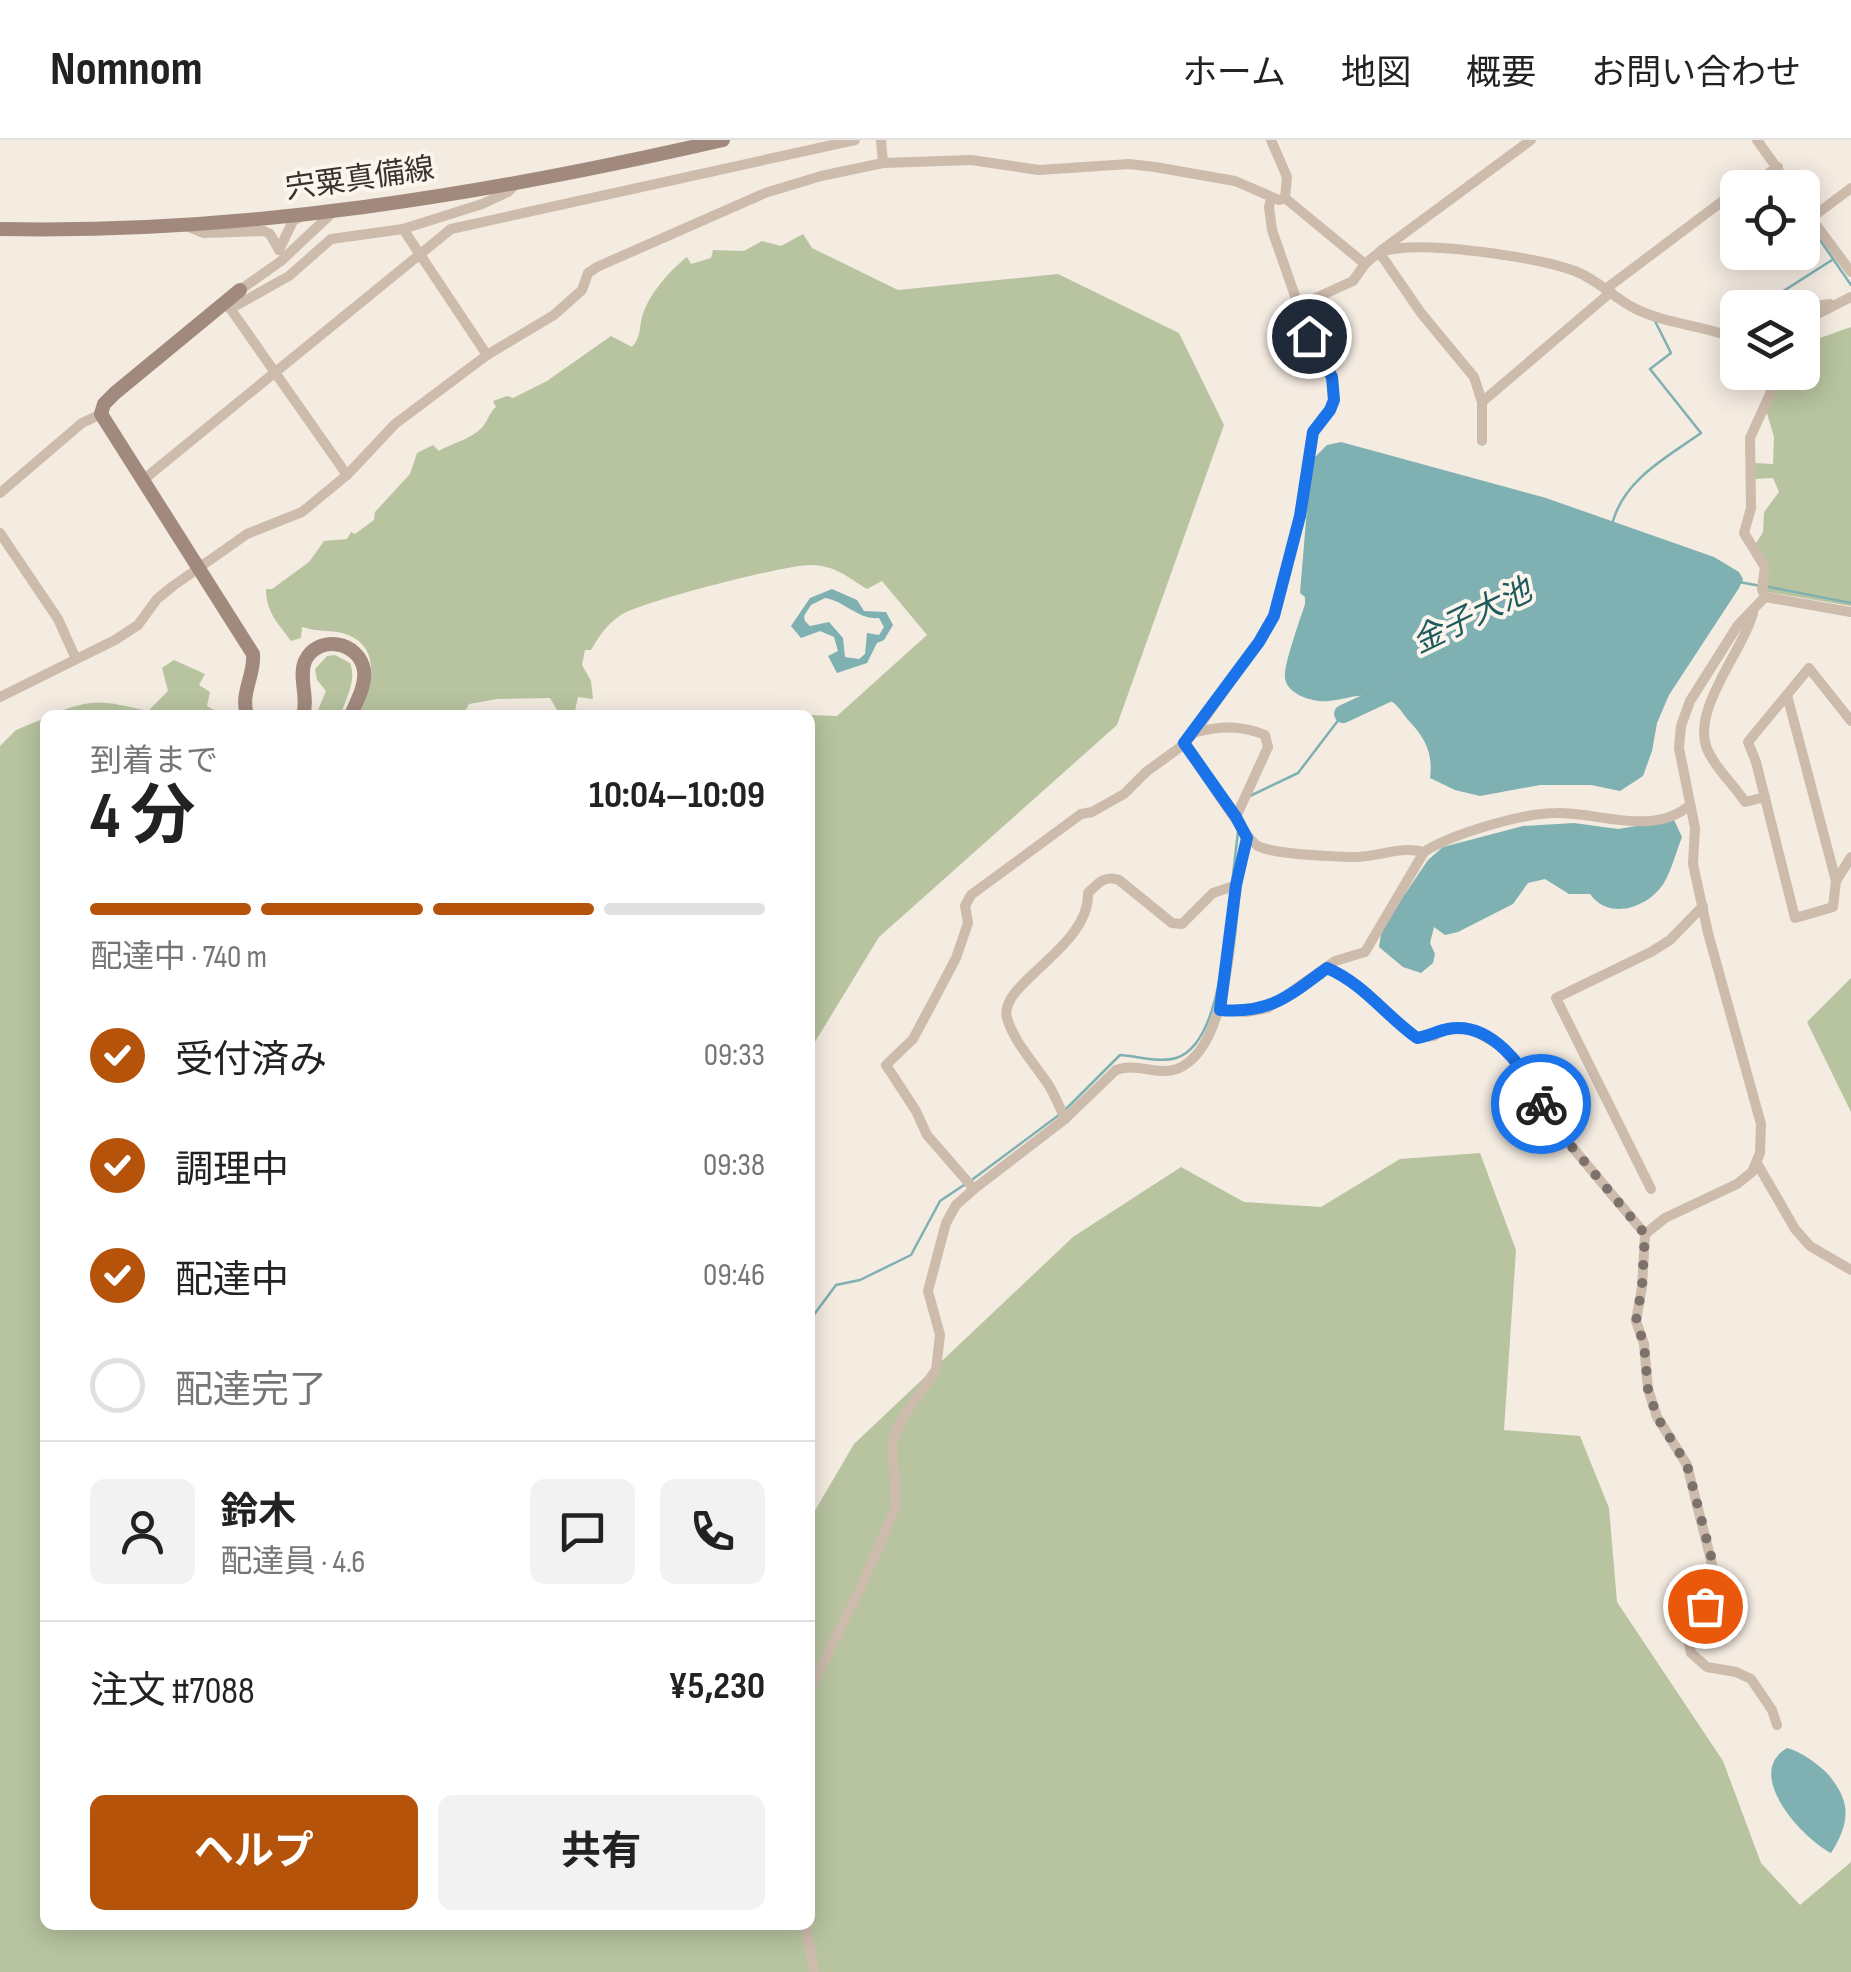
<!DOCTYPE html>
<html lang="ja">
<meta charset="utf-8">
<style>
:root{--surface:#fff;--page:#f2f2f2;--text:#222;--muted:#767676;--line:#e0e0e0;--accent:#b45309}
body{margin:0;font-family:"Sofia Sans Condensed","Noto Sans JP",sans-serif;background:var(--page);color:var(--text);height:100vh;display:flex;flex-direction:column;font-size:38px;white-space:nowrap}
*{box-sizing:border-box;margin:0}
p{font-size:32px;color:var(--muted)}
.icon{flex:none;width:55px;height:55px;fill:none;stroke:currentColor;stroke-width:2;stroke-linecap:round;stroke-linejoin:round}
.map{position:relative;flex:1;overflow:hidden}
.drawer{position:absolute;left:40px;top:570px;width:775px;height:1220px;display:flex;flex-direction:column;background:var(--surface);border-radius:15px;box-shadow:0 5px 25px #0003}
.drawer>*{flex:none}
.controls{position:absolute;left:1720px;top:30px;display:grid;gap:20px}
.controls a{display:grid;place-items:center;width:100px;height:100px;border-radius:15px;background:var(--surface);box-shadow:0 5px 25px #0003;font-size:50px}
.pin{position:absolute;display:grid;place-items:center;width:85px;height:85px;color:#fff;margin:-42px;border:5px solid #fff;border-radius:50%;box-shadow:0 2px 10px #0007}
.courier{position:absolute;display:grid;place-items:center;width:100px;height:100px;margin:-50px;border:8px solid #1a73e8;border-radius:50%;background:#fff;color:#222;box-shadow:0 2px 12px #0007}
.head em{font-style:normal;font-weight:700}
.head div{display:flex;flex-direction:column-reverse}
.head{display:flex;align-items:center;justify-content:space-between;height:170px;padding:0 50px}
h1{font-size:65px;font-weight:700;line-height:75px}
.bar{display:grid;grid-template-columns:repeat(4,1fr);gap:15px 10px;align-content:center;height:120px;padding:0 50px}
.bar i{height:12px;border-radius:8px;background:var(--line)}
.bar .active{background:var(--accent)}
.bar p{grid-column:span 4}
.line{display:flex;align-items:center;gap:25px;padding:0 50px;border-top:2px solid var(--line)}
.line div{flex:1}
.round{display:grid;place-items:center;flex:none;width:105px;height:105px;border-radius:15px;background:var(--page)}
ol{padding:0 50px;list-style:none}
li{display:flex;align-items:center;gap:30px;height:110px}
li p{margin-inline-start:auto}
li .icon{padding:10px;border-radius:50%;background:var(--accent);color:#fff;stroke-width:4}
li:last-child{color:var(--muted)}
li i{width:55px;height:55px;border:5px solid var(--line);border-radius:50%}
.button{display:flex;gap:20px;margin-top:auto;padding:20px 50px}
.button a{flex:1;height:115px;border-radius:15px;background:var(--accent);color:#fff;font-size:40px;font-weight:700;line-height:115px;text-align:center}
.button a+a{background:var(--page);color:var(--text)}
header{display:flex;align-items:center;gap:60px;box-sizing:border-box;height:140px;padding:0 50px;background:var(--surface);border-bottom:2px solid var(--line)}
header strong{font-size:48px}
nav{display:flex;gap:55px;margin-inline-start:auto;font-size:35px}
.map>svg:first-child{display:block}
.green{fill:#b8c4a0}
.water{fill:#7fb0b2;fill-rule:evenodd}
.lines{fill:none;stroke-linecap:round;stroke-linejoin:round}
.stream{stroke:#7fb0b2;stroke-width:2.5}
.river{stroke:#7fb0b2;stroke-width:18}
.street{stroke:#cdbbac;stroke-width:10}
.secondary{stroke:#a18a7d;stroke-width:14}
.done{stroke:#7c716b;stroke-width:10;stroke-dasharray:0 18}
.route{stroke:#1a73e8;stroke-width:12}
.labels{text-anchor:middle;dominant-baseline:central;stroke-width:8;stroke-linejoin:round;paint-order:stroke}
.street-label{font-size:30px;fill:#3b302b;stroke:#fbf5ee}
.water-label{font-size:32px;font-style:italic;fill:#1f5a5e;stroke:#fbf5ee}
</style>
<header>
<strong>Nomnom</strong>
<nav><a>ホーム</a><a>地図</a><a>概要</a><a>お問い合わせ</a></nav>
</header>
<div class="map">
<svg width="1851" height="1832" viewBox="0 0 1851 1832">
<rect width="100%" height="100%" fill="#f4ebe1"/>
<g class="green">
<path d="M803 94 812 108 898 150 1058 134 1179 193 1224 285 1117 585 879 797 810 910V575L837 576 927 495 882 441 867 449C847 437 837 426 811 425 788 424 640 462 621 475 608 483 599 496 591 510H585L582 525 591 541 593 559 578 557 574 575H560L550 558 497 559 469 564 463 575H359C373 546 383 504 342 493 329 490 318 492 302 487L301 498 291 501C279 484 266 473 266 449H272L309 422 324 401 347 399 351 392 355 394 374 380 375 372 410 334 417 313 433 305 439 311C454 302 477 298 486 282 489 277 491 271 496 267L493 261 507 256 513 258 547 241 611 196 632 207C641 197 639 189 642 177 648 155 670 130 687 117L691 124 711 118 713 110 744 111 762 101 781 106Z"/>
<path d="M1851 187V466L1767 452 1755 405 1763 392 1764 372 1779 352 1773 338 1755 339V323L1773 324 1774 297 1766 270 1778 240H1786L1788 233 1802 232 1803 214 1820 198Z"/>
<path d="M335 515 350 523C357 541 346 557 341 575H316L326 551 317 540 315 529 327 516Z"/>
<path d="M174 520 205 534 199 545 210 552 207 566 223 575H50C96 557 102 561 148 571L168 551 162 528Z"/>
<path d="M45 578V1785H810V1379L854 1304 1073 1097 1181 1027 1244 1062 1321 1067 1400 1019 1480 1013 1516 1110 1504 1290 1580 1296 1609 1368 1617 1462 1723 1621 1761 1723 1800 1765 1851 1722V1832H0V606L16 590Z"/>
<path d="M1851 838V972L1807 882Z"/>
</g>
<g class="water">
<path d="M1341 302 1546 358 1714 417 1739 432 1743 439 1739 448 1669 555 1657 583 1652 611 1643 636 1620 651 1591 645H1540L1480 656 1455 650 1430 638C1433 614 1426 599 1410 582 1403 575 1399 565 1389 560 1367 550 1351 558 1329 561 1315 563 1287 555 1285 538 1283 526 1301 477 1305 464V457L1300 453 1311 321 1327 305Z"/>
<path d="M832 449 857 460 864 471 886 472 893 485 884 500 877 503 867 523 837 533 828 516 838 511 834 497 820 491 801 498 791 486 810 458ZM825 458C845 461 858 480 879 478L884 487 879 495 867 493 865 514 859 519 845 517 843 498 829 482 810 486 805 481 804 476 811 465Z"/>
<path d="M1674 680 1682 697C1676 712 1672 729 1664 743 1648 768 1609 781 1590 754H1569L1545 739 1528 743 1513 764 1458 792 1445 795 1434 787 1430 803 1435 814 1433 823 1421 833 1403 827 1379 807 1382 788 1428 720 1443 707 1523 686 1574 683 1618 689Z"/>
<path d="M1787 1608C1802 1612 1816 1623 1827 1633 1851 1661 1851 1681 1831 1713 1802 1698 1743 1634 1787 1608Z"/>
</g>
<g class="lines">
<g class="stream">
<path d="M1809 84 1851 145"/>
<path d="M1764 168 1774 157 1832 120"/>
<path d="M1613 381C1625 339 1667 317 1701 293L1650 229 1671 213 1655 181"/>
<path d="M1739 442 1761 446"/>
<path d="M1769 447 1851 463"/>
<path d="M1250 656 1298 633 1343 574"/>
<path d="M1232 743 1238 692"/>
<path d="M1065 970 1120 915C1137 916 1160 923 1176 918 1222 904 1225 792 1231 751"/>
<path d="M973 1039 1059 975"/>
<path d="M810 1180 836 1145 860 1140 911 1115 940 1061 967 1043"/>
</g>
<path class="river" d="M1343 574 1401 547"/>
<g class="street">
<path d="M881 0 883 23"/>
<path d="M1757 0 1791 48"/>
<path d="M1747 48 1778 27"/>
<path d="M1285 58 1365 124C1371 119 1376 113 1384 111 1424 100 1535 117 1575 131 1598 140 1613 157 1634 168 1661 182 1695 185 1723 194L1738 187"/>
<path d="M1802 66 1851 132"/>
<path d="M1810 79 1851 48"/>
<path d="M189 87 204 93 264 91 270 94 279 110"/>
<path d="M403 89 487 215"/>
<path d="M279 110 293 81 302 76"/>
<path d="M1607 148 1724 60 1738 54"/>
<path d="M240 150 281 121 333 72"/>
<path d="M227 164 347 335"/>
<path d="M1298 166 1353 141 1365 124"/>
<path d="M1801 168 1830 164"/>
<path d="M230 169 289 136 331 99 403 89 482 64 508 52 516 44"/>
<path d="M1802 182 1851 157"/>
<path d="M1482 262 1611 152"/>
<path d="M1482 301V262L1474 237 1421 173 1379 112 1531 0"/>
<path d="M143 340 451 89 855 0"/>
<path d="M0 353 82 283 101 274"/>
<path d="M0 393 58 479 76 519"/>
<path d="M1765 457 1762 449 1765 427 1744 393 1751 368 1750 298 1770 254 1774 232"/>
<path d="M1753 473C1744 510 1689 571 1708 611 1717 631 1734 644 1745 662L1765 657"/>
<path d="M1787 555 1836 741"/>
<path d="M0 557 115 500 138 485 157 459 173 446 247 394 302 372 347 335 395 284 487 215 554 175 582 150 588 133 597 127 765 53 821 36 883 23 971 20 1039 30 1129 24 1155 27 1235 41 1279 60 1285 58 1287 37 1271 0"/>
<path d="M1851 581 1809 528 1748 602 1756 622 1795 778 1833 767 1836 741 1851 717"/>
<path d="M1196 592C1221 586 1241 585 1265 595L1268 607 1236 677"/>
<path d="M1184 603C1195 619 1248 702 1258 706 1276 715 1330 716 1353 717 1378 718 1399 705 1424 712"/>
<path d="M1327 828C1364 844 1385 875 1417 898L1434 896 1446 889H1471L1504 908 1533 946 1547 977 1645 1094"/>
<path d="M1219 870 1246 872 1268 868 1335 821 1365 812 1424 712C1451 694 1523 673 1556 673 1599 672 1653 697 1690 665"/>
<path d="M1065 979C1060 968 1055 955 1048 944 1034 923 1014 902 1007 878 997 844 1090 808 1088 753 1098 743 1105 735 1119 740L1172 783 1182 784 1213 753 1237 745"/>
<path d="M1758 1025 1795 1089 1810 1106 1851 1130"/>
<path d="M974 1049 927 995 916 971 886 925 913 899 936 856 956 818 968 783 965 766 971 755 1081 674 1092 672 1124 654 1146 632 1179 608 1195 592 1259 501 1274 476 1300 376 1313 292 1330 271 1333 260 1332 237 1309 196 1272 90 1269 67 1271 59"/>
<path d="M1651 1049 1556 858 1651 812 1670 800 1703 766"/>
<path d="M810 1549 864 1441 896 1366 892 1301 905 1274 936 1230 940 1195 928 1151 946 1083 956 1065 974 1049 1065 979 1116 930C1136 922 1157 936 1177 929 1228 909 1230 797 1236 752 1238 734 1243 716 1247 698"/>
<path d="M1777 1585 1772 1570 1751 1539 1736 1532 1707 1527 1691 1513 1688 1499 1711 1454 1714 1432 1687 1325 1657 1277 1648 1249 1644 1204 1636 1181 1642 1147 1645 1094 1665 1078 1737 1044 1752 1032 1760 1013 1761 984 1708 793 1693 724 1695 688 1679 608 1681 586 1690 561 1738 485 1765 457 1851 472"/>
<path d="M806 1785 814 1832"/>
</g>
<g class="secondary">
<path d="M0 89C246 94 484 55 723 0"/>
<path d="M240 150 115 253 104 264 101 274 253 514C255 535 240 553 247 575"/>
<path d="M303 575C309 558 298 538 305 521 318 494 359 501 364 530 366 545 357 561 351 575"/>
</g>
</g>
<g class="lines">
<path class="done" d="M1541 964 1547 977 1645 1094 1642 1147 1636 1181 1644 1204 1648 1249 1657 1277 1687 1325 1711 1416 1714 1441 1705 1466"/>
<path class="route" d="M1309 196 1332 237 1334 260 1330 270 1313 292 1300 376 1274 476 1259 502 1184 603 1236 677 1247 698 1236 745 1220 870C1269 874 1288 857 1327 828 1364 844 1385 875 1417 898 1428 896 1438 891 1448 889 1492 881 1526 929 1541 964"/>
</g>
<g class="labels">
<g class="street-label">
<text transform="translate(360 39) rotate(-8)">宍粟真備線</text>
</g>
<g class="water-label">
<text transform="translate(1472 477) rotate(-26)">金子大池</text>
</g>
</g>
</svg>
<div class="controls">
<a><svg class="icon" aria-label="locate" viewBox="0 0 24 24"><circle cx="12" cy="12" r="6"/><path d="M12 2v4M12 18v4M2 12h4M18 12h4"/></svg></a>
<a><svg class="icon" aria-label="layers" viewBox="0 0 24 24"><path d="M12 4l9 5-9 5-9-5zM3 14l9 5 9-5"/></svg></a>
</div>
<div class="pin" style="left:1705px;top:1466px;background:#ea580c"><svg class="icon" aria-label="bag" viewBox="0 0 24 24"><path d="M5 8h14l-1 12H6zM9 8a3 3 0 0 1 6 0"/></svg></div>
<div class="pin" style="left:1309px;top:196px;background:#1f2937"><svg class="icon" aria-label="home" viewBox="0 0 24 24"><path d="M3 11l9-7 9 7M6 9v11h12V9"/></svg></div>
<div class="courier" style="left:1541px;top:964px"><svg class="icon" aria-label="bike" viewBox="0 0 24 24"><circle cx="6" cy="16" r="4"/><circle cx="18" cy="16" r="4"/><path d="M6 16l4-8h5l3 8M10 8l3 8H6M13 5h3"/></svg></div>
<section class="drawer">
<div class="head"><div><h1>4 分</h1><p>到着まで</p></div><em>10:04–10:09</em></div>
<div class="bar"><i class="active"></i><i class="active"></i><i class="active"></i><i></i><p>配達中 · 740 m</p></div>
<ol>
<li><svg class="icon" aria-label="check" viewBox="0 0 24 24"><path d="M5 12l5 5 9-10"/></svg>受付済み<p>09:33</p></li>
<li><svg class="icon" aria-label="check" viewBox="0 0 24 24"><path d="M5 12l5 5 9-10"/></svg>調理中<p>09:38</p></li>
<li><svg class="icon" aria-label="check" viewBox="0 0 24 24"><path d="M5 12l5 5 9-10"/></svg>配達中<p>09:46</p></li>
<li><i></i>配達完了</li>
</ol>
<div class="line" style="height:180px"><a class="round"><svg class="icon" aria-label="person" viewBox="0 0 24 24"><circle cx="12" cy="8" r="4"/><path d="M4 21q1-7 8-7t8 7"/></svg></a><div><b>鈴木</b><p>配達員 · 4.6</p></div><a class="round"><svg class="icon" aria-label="chat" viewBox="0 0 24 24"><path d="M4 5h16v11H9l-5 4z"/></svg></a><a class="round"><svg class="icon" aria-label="phone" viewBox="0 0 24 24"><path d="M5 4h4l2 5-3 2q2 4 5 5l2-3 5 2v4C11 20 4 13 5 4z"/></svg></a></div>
<div class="line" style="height:130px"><div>注文 #7088</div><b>¥5,230</b></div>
<div class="button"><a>ヘルプ</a><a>共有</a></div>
</section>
</div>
